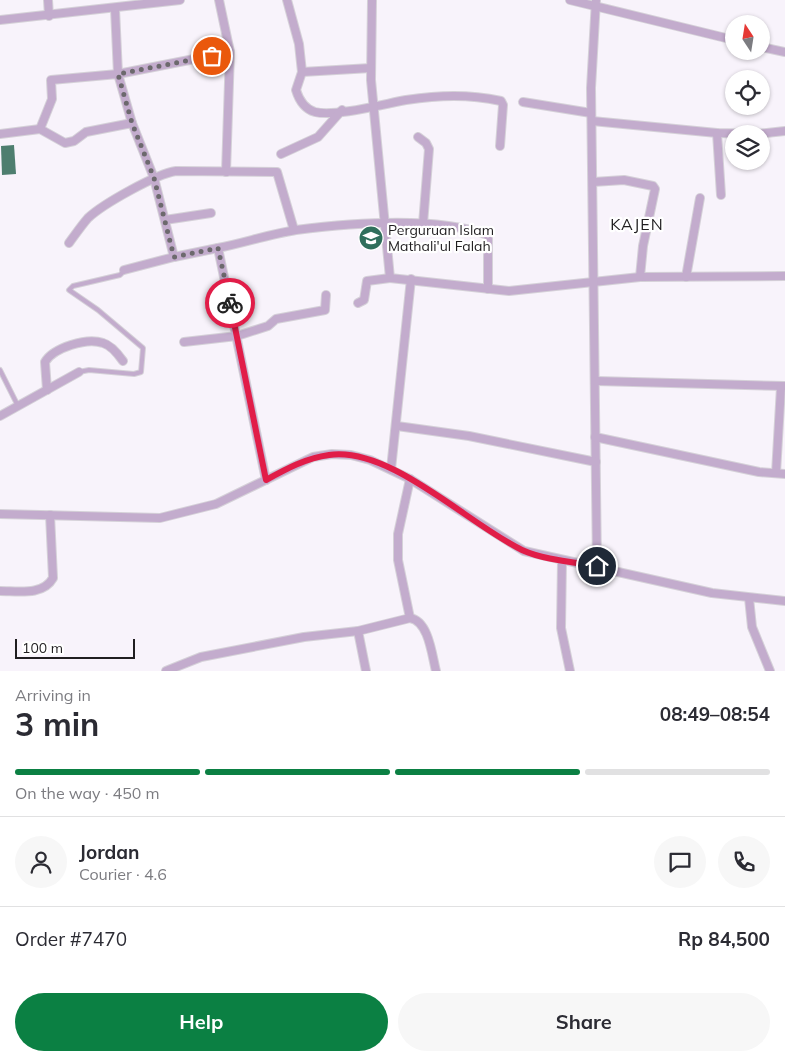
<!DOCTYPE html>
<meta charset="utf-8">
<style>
:root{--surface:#fff;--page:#f7f7f7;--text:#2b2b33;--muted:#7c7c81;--line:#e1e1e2;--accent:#0b8043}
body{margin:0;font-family:Mulish,sans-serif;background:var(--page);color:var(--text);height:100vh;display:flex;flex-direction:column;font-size:19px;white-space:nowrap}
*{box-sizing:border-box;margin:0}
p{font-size:16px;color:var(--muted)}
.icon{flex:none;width:28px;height:28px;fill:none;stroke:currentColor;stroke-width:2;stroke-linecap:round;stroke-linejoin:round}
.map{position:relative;height:671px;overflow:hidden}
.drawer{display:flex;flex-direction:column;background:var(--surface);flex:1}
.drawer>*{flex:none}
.needle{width:32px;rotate:348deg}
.buttons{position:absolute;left:725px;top:15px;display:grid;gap:10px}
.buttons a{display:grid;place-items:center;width:45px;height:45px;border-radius:50%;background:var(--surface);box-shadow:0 1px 4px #0004;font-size:25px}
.scale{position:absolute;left:15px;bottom:12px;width:120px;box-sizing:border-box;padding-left:5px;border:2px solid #201e20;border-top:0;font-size:14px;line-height:18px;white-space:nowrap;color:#201e20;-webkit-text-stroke:4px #fff;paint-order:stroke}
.pin{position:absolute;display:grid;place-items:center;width:42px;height:42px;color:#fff;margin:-21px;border:2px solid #fff;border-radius:50%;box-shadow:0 1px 5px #0007}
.courier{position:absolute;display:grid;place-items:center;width:50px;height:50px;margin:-25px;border:4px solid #e11d48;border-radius:50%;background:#fff;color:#222;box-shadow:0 1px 6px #0007}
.summary em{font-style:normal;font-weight:700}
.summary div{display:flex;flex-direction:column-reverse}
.summary{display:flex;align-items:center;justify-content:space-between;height:85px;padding:0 15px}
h1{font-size:32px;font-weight:700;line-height:38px}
.bar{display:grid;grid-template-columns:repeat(4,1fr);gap:8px 5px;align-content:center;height:60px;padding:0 15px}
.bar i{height:6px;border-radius:4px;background:var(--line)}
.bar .current{background:var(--accent)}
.bar p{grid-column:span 4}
.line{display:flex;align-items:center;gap:12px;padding:0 15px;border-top:1px solid var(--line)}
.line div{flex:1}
.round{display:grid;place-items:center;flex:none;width:52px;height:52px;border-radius:26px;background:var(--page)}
.primary-button{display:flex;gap:10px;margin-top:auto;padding:10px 15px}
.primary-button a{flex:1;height:58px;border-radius:30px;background:var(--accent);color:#fff;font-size:20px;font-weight:700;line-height:58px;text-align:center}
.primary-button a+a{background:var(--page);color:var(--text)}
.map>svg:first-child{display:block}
.building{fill:#4e7e6f}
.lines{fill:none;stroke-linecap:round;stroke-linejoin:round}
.lane-casing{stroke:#d5d1d8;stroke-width:6}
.street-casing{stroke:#d5d1d8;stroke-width:10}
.lane{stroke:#c3accd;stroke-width:4}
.street{stroke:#c3accd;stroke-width:8}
.done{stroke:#6c696d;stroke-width:5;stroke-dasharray:0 9}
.route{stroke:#e11d48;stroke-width:6}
.labels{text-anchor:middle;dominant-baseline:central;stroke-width:4.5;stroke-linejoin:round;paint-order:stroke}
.poi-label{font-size:14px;fill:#201e20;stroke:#fff;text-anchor:start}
.quarter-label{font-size:16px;letter-spacing:1px;fill:#201e20;stroke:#fff}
</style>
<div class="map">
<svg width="785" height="671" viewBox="0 0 785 671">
<rect width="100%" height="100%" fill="#f8f3fb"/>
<path class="building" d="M14 145 16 174 2 175 1 146Z"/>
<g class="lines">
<defs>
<g id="lane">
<path d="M0 370 18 406"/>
<path d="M79 372 89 370 134 374 141 372 143 348 98 310 69 290 73 286 120 275 124 271"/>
</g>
<g id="street">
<path d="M48 0 49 16"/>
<path d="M219 0 230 52 226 172"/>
<path d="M287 0 299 44 302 72 296 90C299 100 305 109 315 112 335 117 384 104 406 100 440 95 468 94 501 101L503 105 500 146"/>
<path d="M372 0 371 80 390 278 509 291 640 277 785 276"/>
<path d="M570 0 734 40"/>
<path d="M596 0 591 88 597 566"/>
<path d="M115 9 118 74 230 52"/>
<path d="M0 20 180 0"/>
<path d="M761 47 785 52"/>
<path d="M302 72 371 68"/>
<path d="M523 102 591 113"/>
<path d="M592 121 717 133 758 134 785 131"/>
<path d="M40 129 52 99 51 80 118 74 132 123"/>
<path d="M717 133 721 195"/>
<path d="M0 134 40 129 65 143 74 141 86 132 132 123 154 178 174 257"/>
<path d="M418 137 426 143 429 149 423 224"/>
<path d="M281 154 318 137 342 110"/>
<path d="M593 182 624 180 653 186 655 189 643 246 640 277"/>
<path d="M165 220 211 213"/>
<path d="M69 243C75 235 81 226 88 218 103 204 156 174 176 171L277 172 294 230"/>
<path d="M124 270 174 257 218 248"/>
<path d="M686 277 700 198"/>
<path d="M358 303 364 300 367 281 390 278"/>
<path d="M184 342 237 336 268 326 276 319 325 310 326 295"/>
<path d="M596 381 785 386"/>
<path d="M47 390 45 362C53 348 87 337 103 343 111 345 118 354 123 361"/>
<path d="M0 416 79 372"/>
<path d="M397 426 469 436 596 462"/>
<path d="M595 437 759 472 785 474"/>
<path d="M391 469 411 279"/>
<path d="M776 473 781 387"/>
<path d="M410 479 398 534V560L410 618"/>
<path d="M266 480 218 248C244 243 270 234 296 230 351 223 435 216 488 235V289"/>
<path d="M0 514 160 518 216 504 313 457 332 454 351 455 370 460 410 479 524 551 712 593 785 601"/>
<path d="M562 560 561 628 570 671"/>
<path d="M0 591C18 591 43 596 53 578L50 515"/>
<path d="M749 598 752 627 770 671"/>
<path d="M358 631 366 671"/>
<path d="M166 671 201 657 304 637 358 631 410 618C429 621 432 656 436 671"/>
</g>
</defs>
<use href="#lane" class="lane-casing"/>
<use href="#street" class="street-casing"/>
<use href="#lane" class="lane"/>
<use href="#street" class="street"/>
</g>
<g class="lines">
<path class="done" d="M212 56 118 74 132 123 154 178 174 257 218 248 230 303"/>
<path class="route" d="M230 303 266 480C286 469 306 458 329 455 390 446 468 524 522 550 544 560 573 562 597 566"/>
</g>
<defs>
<symbol id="university-disc" viewBox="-11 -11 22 22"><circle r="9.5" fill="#306f5c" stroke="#fff"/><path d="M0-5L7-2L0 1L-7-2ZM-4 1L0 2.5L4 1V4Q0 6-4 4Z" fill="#fff"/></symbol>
</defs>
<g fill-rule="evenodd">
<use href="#university-disc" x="357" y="224" width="28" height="28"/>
</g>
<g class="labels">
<g class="poi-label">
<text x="388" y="230">Perguruan Islam<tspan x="388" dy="16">Mathali'ul Falah</tspan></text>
</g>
<g class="quarter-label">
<text x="637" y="224">KAJEN</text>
</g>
</g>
</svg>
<div class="buttons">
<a><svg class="needle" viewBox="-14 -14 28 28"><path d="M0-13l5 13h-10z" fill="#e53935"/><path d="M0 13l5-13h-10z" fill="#7c7c81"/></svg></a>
<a><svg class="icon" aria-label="locate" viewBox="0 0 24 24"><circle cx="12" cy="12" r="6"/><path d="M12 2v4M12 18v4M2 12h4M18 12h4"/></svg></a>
<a><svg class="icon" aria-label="layers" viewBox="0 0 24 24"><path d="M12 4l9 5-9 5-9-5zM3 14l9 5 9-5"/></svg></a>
</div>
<div class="scale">100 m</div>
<div class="pin" style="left:212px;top:56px;background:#ea580c"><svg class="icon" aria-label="bag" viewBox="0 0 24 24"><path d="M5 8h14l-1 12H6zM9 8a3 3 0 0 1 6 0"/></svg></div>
<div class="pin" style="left:597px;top:566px;background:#1f2937"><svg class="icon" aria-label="home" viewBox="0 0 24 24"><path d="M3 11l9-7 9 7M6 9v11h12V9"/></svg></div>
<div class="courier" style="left:230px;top:303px"><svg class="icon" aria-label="bike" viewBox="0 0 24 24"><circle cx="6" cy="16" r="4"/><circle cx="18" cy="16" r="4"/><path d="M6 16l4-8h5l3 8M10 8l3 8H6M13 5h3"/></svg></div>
</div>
<section class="drawer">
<div class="summary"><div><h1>3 min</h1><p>Arriving in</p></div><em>08:49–08:54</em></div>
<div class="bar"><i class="current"></i><i class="current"></i><i class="current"></i><i></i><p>On the way · 450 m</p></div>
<div class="line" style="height:90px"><a class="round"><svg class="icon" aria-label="person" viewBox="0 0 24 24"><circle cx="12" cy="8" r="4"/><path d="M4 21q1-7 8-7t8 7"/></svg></a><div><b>Jordan</b><p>Courier · 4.6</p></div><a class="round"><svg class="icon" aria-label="chat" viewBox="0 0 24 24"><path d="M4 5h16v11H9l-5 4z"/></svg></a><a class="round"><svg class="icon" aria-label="phone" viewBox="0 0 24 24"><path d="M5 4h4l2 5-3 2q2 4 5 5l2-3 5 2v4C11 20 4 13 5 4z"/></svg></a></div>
<div class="line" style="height:65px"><div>Order #7470</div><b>Rp 84,500</b></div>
<div class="primary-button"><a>Help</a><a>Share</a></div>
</section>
